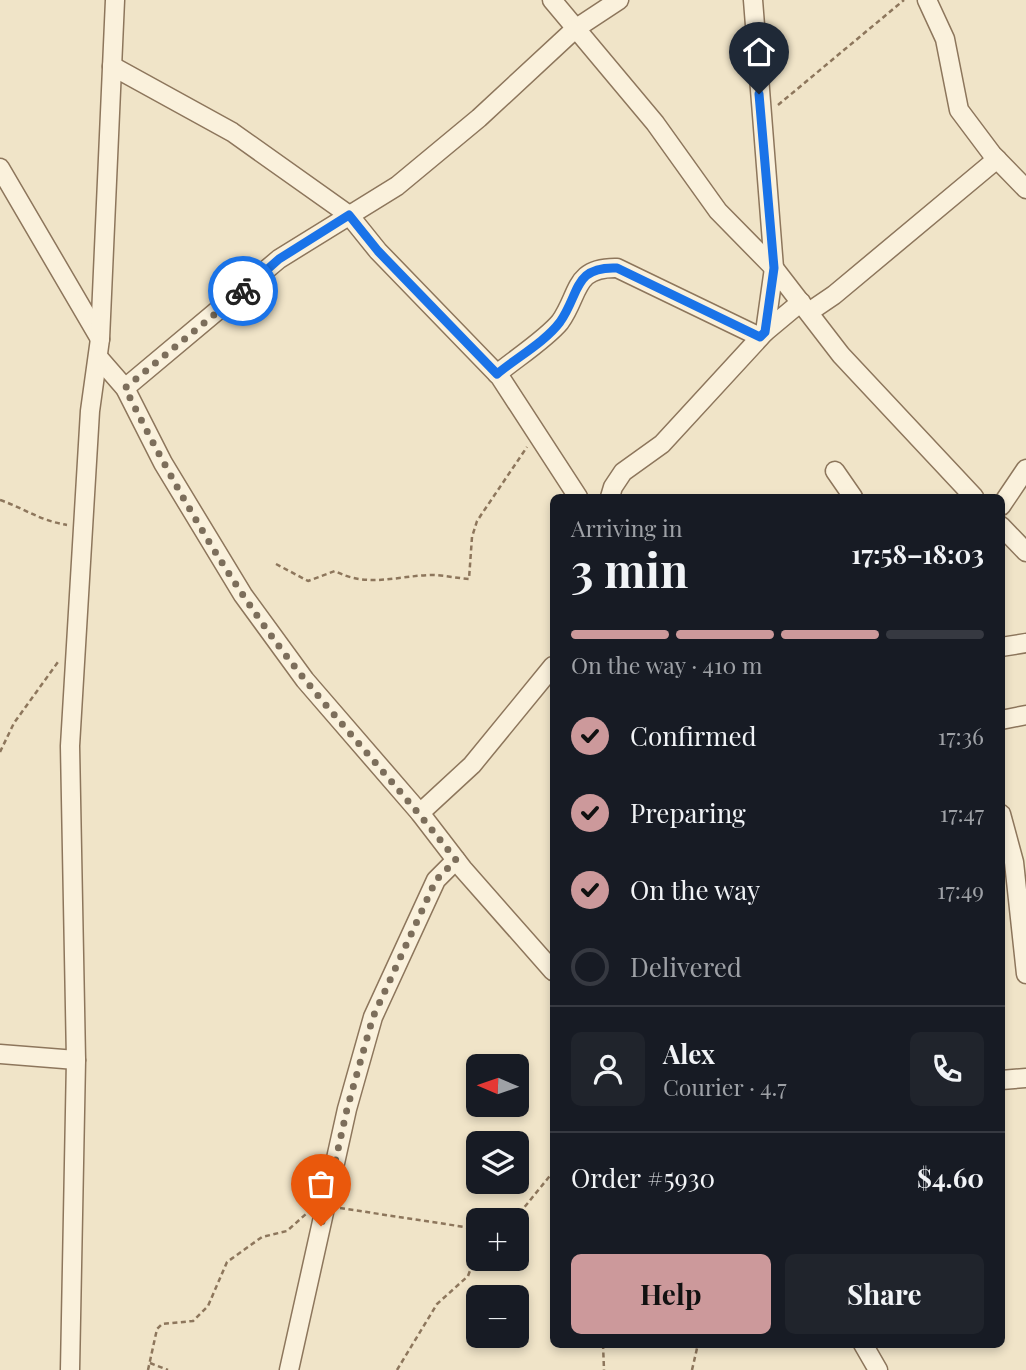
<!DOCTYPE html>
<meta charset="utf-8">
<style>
:root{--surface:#171b24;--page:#20242c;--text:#f1f3f6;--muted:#9ea1a6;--line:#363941;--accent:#cc999b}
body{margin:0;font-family:"Playfair Display",serif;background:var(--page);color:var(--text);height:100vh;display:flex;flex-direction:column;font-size:26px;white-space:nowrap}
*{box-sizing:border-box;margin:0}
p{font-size:23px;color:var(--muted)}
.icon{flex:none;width:38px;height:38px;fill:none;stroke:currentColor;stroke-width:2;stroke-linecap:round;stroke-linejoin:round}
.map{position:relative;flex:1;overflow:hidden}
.drawer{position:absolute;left:550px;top:494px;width:455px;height:854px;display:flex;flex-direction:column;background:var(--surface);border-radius:10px;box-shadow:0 4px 10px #0003}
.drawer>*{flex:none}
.needle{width:46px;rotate:272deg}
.controls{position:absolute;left:466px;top:1054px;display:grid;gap:14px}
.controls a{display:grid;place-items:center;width:63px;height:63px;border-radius:10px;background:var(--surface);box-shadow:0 4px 10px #0003;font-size:35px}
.pin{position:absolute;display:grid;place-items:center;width:60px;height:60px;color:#fff;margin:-72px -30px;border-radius:50% 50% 50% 0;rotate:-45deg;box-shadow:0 0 7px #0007}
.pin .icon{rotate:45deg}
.courier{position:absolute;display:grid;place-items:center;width:70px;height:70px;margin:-35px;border:5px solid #1a73e8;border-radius:50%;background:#fff;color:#222;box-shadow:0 2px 9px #0007}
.headline em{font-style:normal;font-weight:700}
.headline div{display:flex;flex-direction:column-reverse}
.headline{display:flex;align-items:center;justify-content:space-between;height:119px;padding:0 21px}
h1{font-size:46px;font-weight:700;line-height:52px}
.bar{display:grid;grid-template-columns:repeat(4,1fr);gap:10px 7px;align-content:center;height:84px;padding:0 21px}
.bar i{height:9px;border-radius:5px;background:var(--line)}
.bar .on{background:var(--accent)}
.bar p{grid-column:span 4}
.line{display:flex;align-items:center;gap:18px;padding:0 21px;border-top:2px solid var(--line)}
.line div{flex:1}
.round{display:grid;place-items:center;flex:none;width:74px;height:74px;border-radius:10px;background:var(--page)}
ol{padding:0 21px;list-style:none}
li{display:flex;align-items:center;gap:21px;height:77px}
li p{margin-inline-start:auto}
li .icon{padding:7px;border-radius:50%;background:var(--accent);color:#111;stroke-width:4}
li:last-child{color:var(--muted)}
li i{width:38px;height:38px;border:4px solid var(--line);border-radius:50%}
.button{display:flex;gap:14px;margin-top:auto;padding:14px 21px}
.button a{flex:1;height:80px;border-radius:10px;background:var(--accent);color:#111;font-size:28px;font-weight:700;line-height:80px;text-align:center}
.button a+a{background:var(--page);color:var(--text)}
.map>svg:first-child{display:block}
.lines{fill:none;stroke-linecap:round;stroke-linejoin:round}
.minor-casing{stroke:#8d765c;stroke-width:21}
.path{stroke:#8d765c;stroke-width:2.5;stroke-dasharray:5 3.5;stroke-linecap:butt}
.minor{stroke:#faf1dc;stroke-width:18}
.done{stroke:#7c6e5b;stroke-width:7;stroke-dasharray:0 12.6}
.route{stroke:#1a73e8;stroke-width:9}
</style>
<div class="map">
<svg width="1026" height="1370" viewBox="0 0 1026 1370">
<rect width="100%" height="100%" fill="#f0e4c8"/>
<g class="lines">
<defs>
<g id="minor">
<path d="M552 0 655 123 718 211 774 268 841 355 974 497"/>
<path d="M927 0 945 39 959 110 992 154 1026 189"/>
<path d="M112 66 232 132 349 215 378 251 500 377 578 497"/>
<path d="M0 168 100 339"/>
<path d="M809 312 834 295 997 159"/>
<path d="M765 332 801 302"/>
<path d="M98 357 125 388 163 463 243 595 305 680 420 813 463 869 553 971"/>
<path d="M497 374C515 359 546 339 560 322 580 294 573 267 617 268L760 337"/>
<path d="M125 388 279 259 397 186 479 118 575 29 619 0"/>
<path d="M835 471 853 497"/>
<path d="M610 497 613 487 623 472 662 444 765 332 774 268 753 0"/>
<path d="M1001 506 1026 469"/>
<path d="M1001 526 1026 552"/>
<path d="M1001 647 1026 643"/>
<path d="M1001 720 1026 715"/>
<path d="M420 813 472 765 553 666"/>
<path d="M1001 814 1014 862 1026 974"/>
<path d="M0 1054 76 1060"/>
<path d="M1001 1080 1026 1078"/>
<path d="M863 1344 878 1370"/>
<path d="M70 1370 76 1060 70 746 90 411 100 339 115 0"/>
<path d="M289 1370 347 1109 373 1017 436 880 456 860"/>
</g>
</defs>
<use href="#minor" class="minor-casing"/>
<g class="path">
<path d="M778 105 904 0"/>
<path d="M0 500C26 509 38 520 67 525"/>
<path d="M276 564 308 581 335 571C367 588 396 576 431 575 443 575 456 578 469 579L472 537 477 521 527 447"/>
<path d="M0 752 14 723 58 662"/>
<path d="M340 1208 478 1229"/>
<path d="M514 1220 553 1172"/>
<path d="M603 1344 604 1370"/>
<path d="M150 1363 168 1370"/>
<path d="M148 1370 157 1329 162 1324 193 1321 208 1306 227 1262 262 1237 287 1231 307 1213"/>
<path d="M397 1370 437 1304 468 1276 478 1249"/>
<path d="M692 1370 698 1344"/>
</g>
<use href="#minor" class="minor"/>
</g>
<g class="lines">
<path class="done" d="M243 291 125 388C176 490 234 592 306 681 355 741 408 798 456 860L436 880 373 1017 347 1109 321 1226"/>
<path class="route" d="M243 291 279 259 349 215 378 251 497 374C516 358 545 342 560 322 580 294 573 266 617 268L760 337 765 332 774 268 759 94"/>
</g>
</svg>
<div class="controls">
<a><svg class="needle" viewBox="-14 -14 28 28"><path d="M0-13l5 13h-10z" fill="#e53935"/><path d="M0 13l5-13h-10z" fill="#9ea1a6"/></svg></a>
<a><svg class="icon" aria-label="layers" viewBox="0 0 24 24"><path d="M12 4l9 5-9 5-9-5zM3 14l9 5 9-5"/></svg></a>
<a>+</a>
<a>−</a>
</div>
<div class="pin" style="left:321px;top:1226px;background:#ea580c"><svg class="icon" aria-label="bag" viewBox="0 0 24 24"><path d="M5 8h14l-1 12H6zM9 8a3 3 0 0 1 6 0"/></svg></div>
<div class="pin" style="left:759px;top:94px;background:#1f2937"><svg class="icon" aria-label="home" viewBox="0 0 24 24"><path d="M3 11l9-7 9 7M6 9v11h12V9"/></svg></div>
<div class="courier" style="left:243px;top:291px"><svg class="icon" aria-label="bike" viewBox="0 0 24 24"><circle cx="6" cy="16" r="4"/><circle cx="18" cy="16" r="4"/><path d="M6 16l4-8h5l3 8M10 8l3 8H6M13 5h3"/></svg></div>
<section class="drawer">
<div class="headline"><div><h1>3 min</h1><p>Arriving in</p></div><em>17:58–18:03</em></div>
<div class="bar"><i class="on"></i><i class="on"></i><i class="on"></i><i></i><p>On the way · 410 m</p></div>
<ol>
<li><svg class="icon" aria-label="check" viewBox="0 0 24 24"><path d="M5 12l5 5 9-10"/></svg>Confirmed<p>17:36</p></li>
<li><svg class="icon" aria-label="check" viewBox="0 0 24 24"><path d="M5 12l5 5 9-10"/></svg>Preparing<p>17:47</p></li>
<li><svg class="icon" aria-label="check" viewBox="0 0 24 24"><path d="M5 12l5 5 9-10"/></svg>On the way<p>17:49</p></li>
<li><i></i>Delivered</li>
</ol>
<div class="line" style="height:126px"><a class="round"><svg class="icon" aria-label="person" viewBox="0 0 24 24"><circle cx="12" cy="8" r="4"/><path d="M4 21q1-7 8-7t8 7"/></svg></a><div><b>Alex</b><p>Courier · 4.7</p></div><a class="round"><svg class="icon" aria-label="phone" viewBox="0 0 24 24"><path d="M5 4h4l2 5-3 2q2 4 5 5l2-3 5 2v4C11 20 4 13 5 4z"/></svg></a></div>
<div class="line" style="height:91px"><div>Order #5930</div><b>$4.60</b></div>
<div class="button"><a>Help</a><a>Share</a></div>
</section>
</div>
